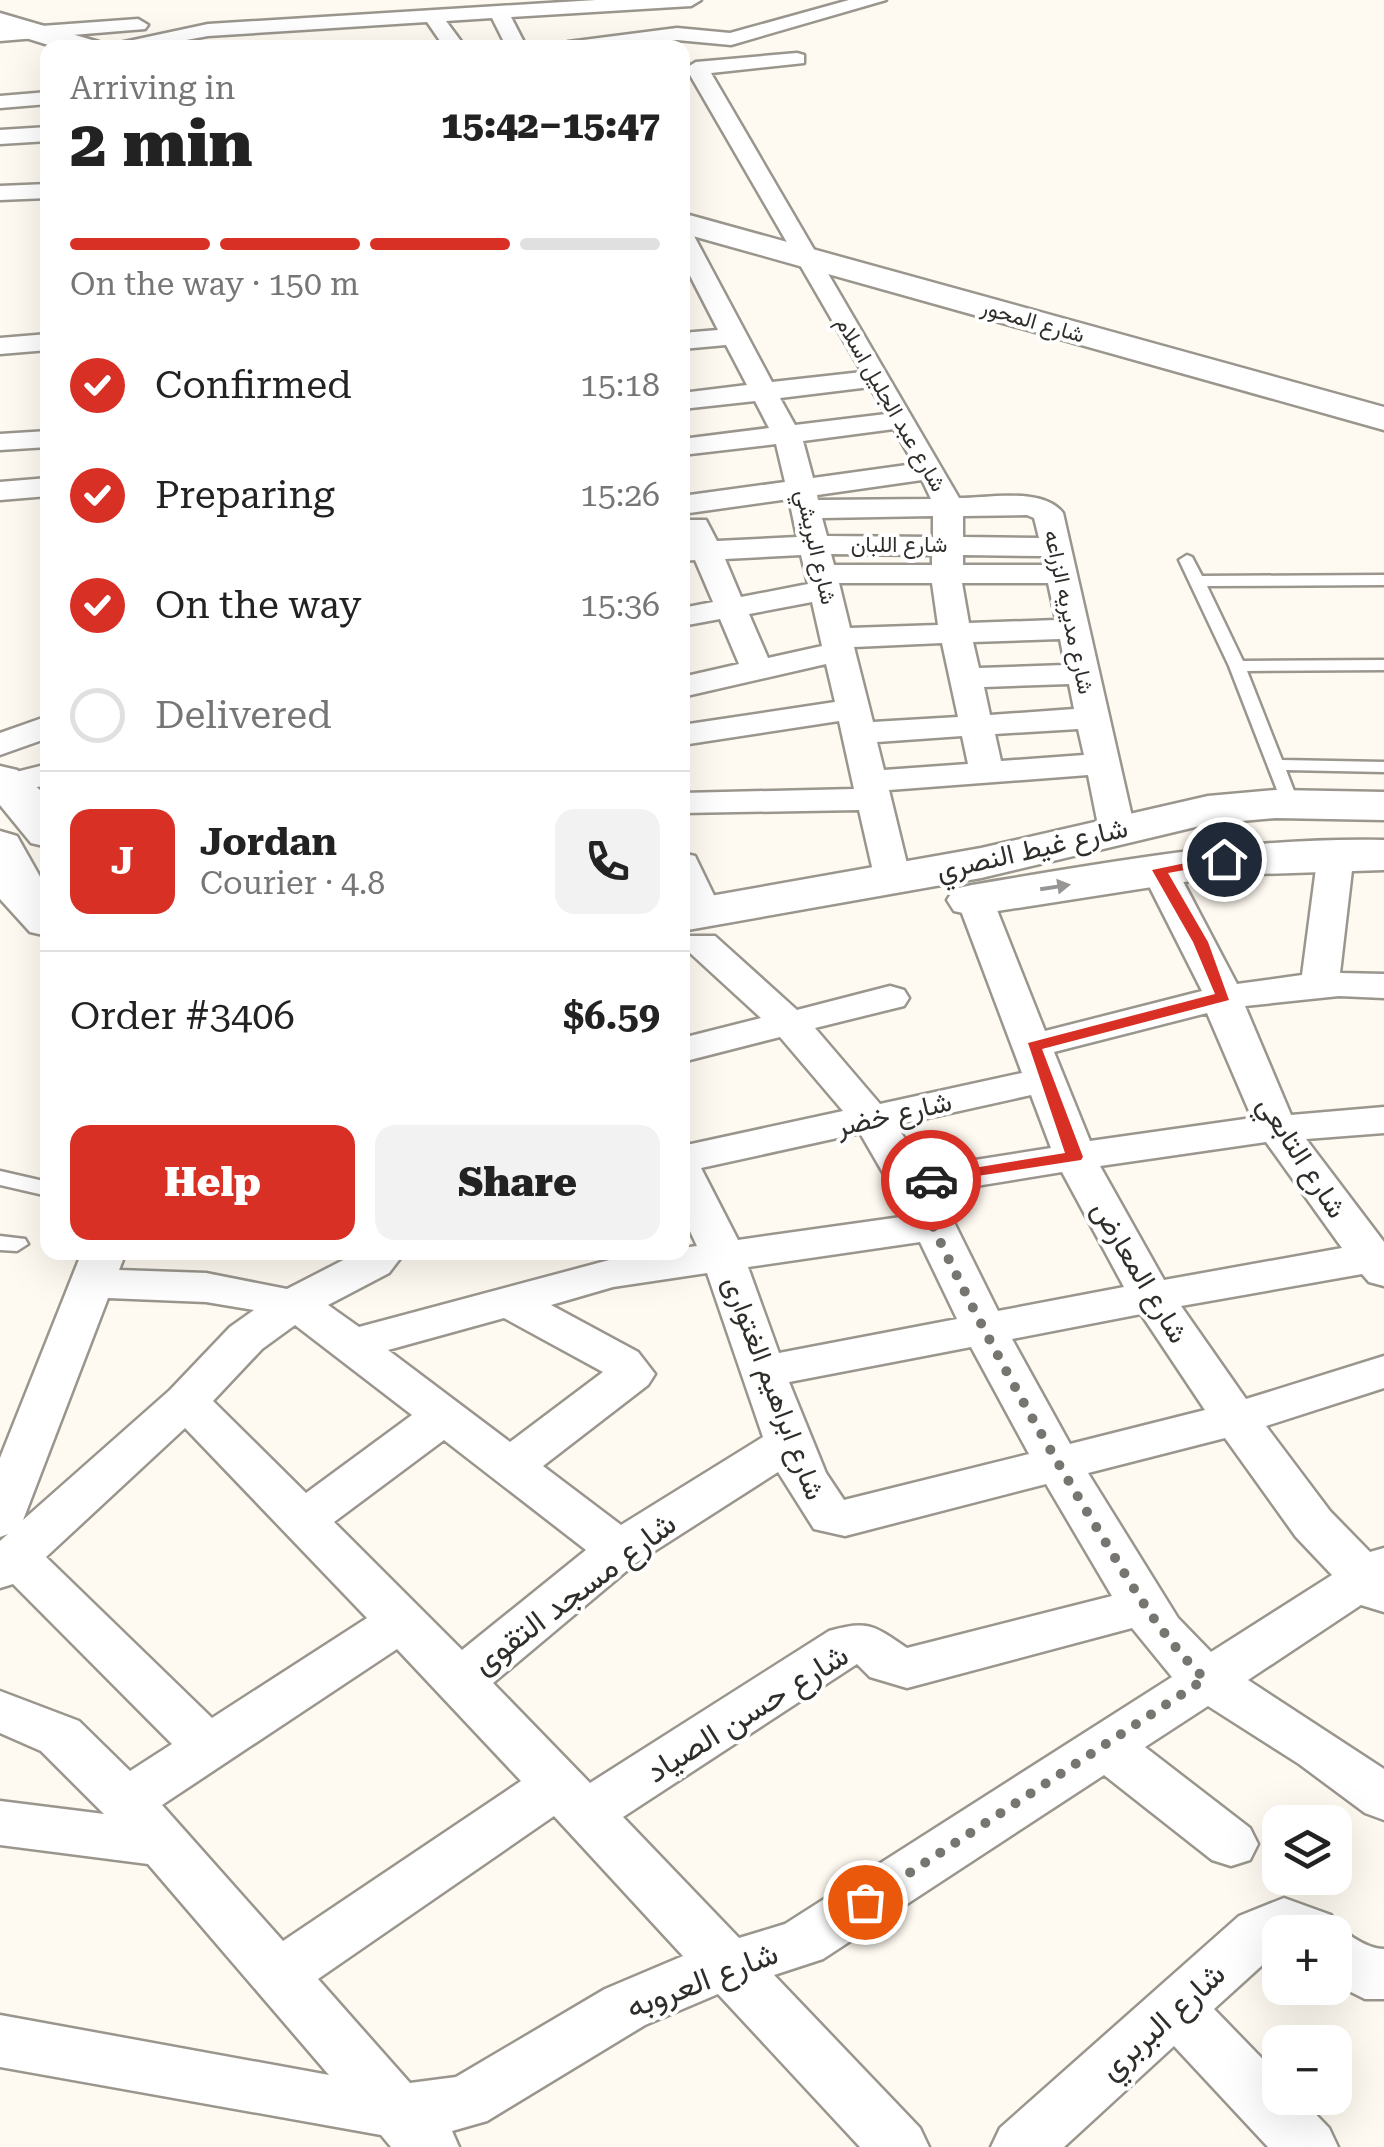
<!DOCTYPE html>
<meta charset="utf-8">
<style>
:root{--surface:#fff;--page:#f2f2f2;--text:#222;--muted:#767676;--line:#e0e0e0;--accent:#d93025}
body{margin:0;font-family:"Roboto Serif",Vazirmatn,serif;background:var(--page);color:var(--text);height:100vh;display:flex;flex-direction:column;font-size:38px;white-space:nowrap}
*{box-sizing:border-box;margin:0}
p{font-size:32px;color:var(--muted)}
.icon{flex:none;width:55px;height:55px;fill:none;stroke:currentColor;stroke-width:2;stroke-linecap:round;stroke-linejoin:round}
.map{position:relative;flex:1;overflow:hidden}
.drawer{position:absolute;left:40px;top:40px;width:650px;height:1220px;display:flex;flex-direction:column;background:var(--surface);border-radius:20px;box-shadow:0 10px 40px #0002}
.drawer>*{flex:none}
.fabs{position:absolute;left:1262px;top:1805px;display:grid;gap:20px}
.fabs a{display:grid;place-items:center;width:90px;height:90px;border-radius:20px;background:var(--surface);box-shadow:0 10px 40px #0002;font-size:50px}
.pin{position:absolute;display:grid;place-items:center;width:85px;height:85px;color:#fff;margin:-42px;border:5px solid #fff;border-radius:50%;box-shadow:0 2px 10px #0007}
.courier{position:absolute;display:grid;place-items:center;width:100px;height:100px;margin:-50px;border:8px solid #d93025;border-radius:50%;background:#fff;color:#222;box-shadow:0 2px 12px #0007}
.headline em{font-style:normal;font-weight:800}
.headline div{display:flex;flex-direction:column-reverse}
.headline{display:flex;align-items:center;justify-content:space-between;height:170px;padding:0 30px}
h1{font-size:65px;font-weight:800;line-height:75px}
.bar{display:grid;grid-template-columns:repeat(4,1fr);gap:15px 10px;align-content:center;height:120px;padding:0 30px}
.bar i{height:12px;border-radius:8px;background:var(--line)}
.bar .active{background:var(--accent)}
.bar p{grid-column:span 4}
.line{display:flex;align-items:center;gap:25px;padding:0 30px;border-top:2px solid var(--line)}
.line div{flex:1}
.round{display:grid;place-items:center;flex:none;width:105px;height:105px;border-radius:20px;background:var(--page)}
ol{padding:0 30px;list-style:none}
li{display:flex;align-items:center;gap:30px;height:110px}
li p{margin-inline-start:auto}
li .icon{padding:10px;border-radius:50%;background:var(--accent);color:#fff;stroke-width:4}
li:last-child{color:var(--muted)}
li i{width:55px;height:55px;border:5px solid var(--line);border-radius:50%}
.primary-button{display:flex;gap:20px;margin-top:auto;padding:20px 30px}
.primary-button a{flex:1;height:115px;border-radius:20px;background:var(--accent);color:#fff;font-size:40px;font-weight:800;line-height:115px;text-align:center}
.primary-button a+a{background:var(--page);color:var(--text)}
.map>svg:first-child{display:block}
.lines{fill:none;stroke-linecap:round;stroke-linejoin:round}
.service-casing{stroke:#9a968e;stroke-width:5}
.minor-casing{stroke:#9a968e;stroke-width:5}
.secondary-casing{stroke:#9a968e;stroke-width:5}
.service{fill:#fff;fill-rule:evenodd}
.minor{fill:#fff;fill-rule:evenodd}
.secondary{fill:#fff;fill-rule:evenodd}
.oneway{fill:#979694}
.route{fill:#d93025}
.done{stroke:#777570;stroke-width:10;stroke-dasharray:0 18}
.labels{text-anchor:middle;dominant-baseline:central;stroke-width:8;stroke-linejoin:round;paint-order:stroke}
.far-street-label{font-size:22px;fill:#2f2e2a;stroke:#fff}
.street-label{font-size:28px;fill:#2f2e2a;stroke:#fff}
.near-street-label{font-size:32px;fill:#2f2e2a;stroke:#fff}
</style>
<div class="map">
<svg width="1384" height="2147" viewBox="0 0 1384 2147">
<rect width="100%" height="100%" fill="#fefaf1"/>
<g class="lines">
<defs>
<g id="service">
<path d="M1187 555 1192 557 1202 576 1384 575V585L1207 586 1243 661 1384 660V670L1247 671 1282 760 1384 762V772L1286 770 1299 804 1296 808H1284L1229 666 1179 560Z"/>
<path d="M0 1171 48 1182V1196L0 1185Z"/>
<path d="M0 1236 25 1239 28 1244 17 1251 0 1250Z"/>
</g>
<g id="minor">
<path d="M596 0H701L691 6 511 17 527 48H507L492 18 446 21 466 48H445L427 22 208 36 143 48H96L208 24Z"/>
<path d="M849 0H886L731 45 677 40 619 48H558L568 42 677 28 730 33Z"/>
<path d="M138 19 148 25 145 29 0 41V29Z"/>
<path d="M797 53 804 55V63L711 73 959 498C989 498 1043 487 1063 513L1135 830 1130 838H1104L1099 830 1088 775 889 790 911 880 906 888H880L875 880 859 810 682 813V793L854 789 839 721 682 745V725L835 702 826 664 682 697V677L739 664 720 619 682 626V608L713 602 695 560 682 561V543H688L682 529 686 520H706L717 541 797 537 789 499 682 514V496L785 482 776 444 682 455V439L769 428 755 401 682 409V393L747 385 726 345 682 349V333L718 330 682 260V229L694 236 772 382 862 372 686 68 696 62ZM870 387 886 414 795 425 780 398ZM894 429 914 464 813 478 803 441ZM922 480 931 499 818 500 817 495ZM1027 515 1034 518 1039 538 963 537V516ZM933 516V537L827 536 822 518ZM831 554 932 555V565H834ZM801 555 808 584 741 597 725 559ZM963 555 1042 556 1044 565H963ZM839 583H932L938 625 850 628ZM962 583H1048L1056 620 969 623ZM812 602 822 646 768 658 749 614ZM1060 639 1065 665 979 668 973 642ZM942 643 958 717 873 722 854 647ZM1069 684 1074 709 990 715 984 687ZM1078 729 1084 755 1001 761 995 734ZM962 736 968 764 884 770 877 742Z"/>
<path d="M48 92V104L0 108V96Z"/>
<path d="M48 127V141L0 144V130Z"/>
<path d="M48 184V198L0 200V186Z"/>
<path d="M48 334V350L0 354V338Z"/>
<path d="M48 431V447L0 450V434Z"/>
<path d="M48 478V496L0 500V482Z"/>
<path d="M48 716V738L0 755V733Z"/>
<path d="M48 764V785L0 794V776Z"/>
<path d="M1336 842 1349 845 1354 853 1340 973 1384 974V998L1339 996 1245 1006 1291 1115 1384 1107V1133L1306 1139 1384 1242V1286L1369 1282 1362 1274 1181 1306 1246 1399 1384 1356V1388L1266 1426 1330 1511 1370 1552 1384 1548V1612L1361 1605 1248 1680 1384 1769V1820L1365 1813 1299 1764 1208 1706 1145 1747 1250 1828 1258 1844 1250 1860 1231 1866 1212 1860 1104 1775 823 1959 774 1975 920 2128 929 2147H860L718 1994 645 2025 487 2121 452 2131 459 2147H391L381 2135 0 2067V2015L329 2075 148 1864 0 1845V1801L104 1814 41 1751 0 1733V1691L79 1721 130 1771 172 1744 13 1584 0 1588V1541L8 1534 0 1537V1458L82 1252H126L119 1270 206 1273 287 1289 359 1252H405L389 1273 328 1305 359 1327 613 1259 682 1252V1248L697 1246 682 1214V1146L843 1111 780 1037 682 1062V1038L761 1018 689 952 683 944 689 936H715L797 1010 890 986 904 990 909 998 904 1006 815 1028 880 1104 1022 1073 957 900 962 892H988L993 900 1045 1031 1202 991 1141 870 1146 862H1172L1177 870 1237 984 1302 975 1318 853 1323 845ZM1207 1013 1252 1118 1090 1141 1054 1052ZM1031 1095 1051 1148 924 1168 896 1125ZM860 1133 908 1216 738 1240 701 1168ZM1266 1142 1342 1248 1164 1280 1100 1166ZM1062 1172 1124 1287 998 1311 939 1192ZM920 1242 957 1319 779 1353 748 1267ZM707 1273 763 1437 621 1525 543 1466 648 1385 655 1374 638 1352 551 1305 613 1287ZM108 1298 206 1302 254 1310 230 1327 170 1390 23 1520ZM1141 1314 1205 1410 1070 1444 1012 1339ZM504 1318 603 1372 510 1442 388 1350ZM295 1325 412 1415 306 1493 213 1401 262 1349ZM971 1347 1029 1454 844 1500 826 1473 789 1382ZM185 1428 367 1618 212 1718 46 1557ZM1225 1438 1296 1537 1332 1575 1211 1652 1178 1618 1088 1473ZM444 1440 586 1550 462 1650 334 1522ZM778 1472 814 1529 845 1536 1046 1484 1112 1596 907 1648C876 1627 869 1619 829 1631L590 1783 493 1683 636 1563ZM1132 1628 1172 1677 785 1924 739 1938 623 1817 857 1664 870 1677 907 1688ZM397 1649 521 1781 283 1941 162 1805ZM554 1816 683 1956 605 1989 456 2077 410 2083 318 1979Z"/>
<path d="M682 853 695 856 722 912 717 920H691L686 912Z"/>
<path d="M1284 1898 1331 1915C1338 1930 1366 1949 1384 1949V1999H1365L1335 1984V1932H1280V1949L1214 2009 1280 2077V2098H1300L1329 2128 1338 2147H1268L1174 2046 1064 2147H991L1000 2128 1239 1916Z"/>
</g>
<g id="secondary">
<path d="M0 13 99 42 103 48H58L0 30Z"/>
<path d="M682 213 1384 407V430L682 233Z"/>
<path d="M0 766 17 770 48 797V847L31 843 0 805Z"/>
<path d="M1276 790 1384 792V820L1276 818 1208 824 981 878 682 931V901L981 848 1208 796Z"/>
<path d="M0 831 17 836 48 891V936L30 932 0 899Z"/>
<path d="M1384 840V870L1229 875 972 915 954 911 947 900 954 889 972 885C1109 862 1244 837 1384 840Z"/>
</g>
</defs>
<use href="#service" class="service-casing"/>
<use href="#minor" class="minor-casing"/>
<use href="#secondary" class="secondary-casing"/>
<use href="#service" class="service"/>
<use href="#minor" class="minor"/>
<use href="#secondary" class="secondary"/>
</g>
<defs><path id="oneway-solid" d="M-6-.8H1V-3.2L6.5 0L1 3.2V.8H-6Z" transform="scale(2.5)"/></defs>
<use class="oneway" href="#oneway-solid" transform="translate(1055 887) rotate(-9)"/>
<path class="route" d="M1224 855 1229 856V862L1168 873 1208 942 1229 1000 1042 1049 1083 1157 1081 1160 925 1184V1176L931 1175 1065 1153 1028 1043 1215 994 1193 942 1152 870Z"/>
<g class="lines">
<path class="done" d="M865 1902 1205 1679C1158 1634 1129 1580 1095 1525 1028 1415 966 1301 913 1183L931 1180"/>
</g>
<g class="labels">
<g class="far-street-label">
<text transform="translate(1033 321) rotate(16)">شارع المحور</text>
<text transform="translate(891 404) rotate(60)">شارع عبد الجليل اسلام</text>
<text x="899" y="544">شارع اللبان</text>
<text transform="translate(816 547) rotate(77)">شارع البريشي</text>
<text transform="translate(1069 612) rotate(78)">شارع مديريه الزراعه</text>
</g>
<g class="street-label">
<text transform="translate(1032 849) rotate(-13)">شارع غيط النصري</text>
<text transform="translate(894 1114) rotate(-13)">شارع خضر</text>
<text transform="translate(1302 1157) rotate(57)">شارع التابعي</text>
<text transform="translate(1140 1272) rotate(59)">شارع المعارض</text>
<text transform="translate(774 1388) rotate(69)">شارع ابراهيم الغتوارى</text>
</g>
<g class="near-street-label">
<text transform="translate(574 1593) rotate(-37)">شارع مسجد التقوى</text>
<text transform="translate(747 1713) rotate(-32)">شارع حسن الصياد</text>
<text transform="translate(702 1980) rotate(-21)">شارع العروبه</text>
<text transform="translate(1162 2021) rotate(-42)">شارع البربري</text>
</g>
</g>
</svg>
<div class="fabs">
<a><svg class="icon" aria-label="layers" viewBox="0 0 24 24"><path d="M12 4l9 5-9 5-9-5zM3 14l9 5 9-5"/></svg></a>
<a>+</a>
<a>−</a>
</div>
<div class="pin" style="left:865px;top:1902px;background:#ea580c"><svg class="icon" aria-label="bag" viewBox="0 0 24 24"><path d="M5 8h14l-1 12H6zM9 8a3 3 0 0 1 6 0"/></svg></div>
<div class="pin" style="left:1224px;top:859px;background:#1f2937"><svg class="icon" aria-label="home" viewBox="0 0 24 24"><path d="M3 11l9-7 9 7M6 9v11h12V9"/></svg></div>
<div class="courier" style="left:931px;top:1180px"><svg class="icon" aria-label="car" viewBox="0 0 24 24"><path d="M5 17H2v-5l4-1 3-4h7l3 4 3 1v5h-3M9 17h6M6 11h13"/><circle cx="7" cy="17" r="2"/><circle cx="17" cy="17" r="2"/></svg></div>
<section class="drawer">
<div class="headline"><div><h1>2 min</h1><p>Arriving in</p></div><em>15:42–15:47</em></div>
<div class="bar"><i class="active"></i><i class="active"></i><i class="active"></i><i></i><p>On the way · 150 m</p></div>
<ol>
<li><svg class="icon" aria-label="check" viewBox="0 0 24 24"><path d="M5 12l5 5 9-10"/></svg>Confirmed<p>15:18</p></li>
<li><svg class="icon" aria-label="check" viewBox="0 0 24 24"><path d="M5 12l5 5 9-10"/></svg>Preparing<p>15:26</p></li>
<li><svg class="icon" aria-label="check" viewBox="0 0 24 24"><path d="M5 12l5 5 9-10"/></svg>On the way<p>15:36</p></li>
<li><i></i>Delivered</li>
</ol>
<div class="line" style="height:180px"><b class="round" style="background:var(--accent);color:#fff">J</b><div><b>Jordan</b><p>Courier · 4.8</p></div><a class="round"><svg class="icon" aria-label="phone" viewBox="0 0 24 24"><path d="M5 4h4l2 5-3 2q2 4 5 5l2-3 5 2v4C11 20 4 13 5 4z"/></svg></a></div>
<div class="line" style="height:130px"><div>Order #3406</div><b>$6.59</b></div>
<div class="primary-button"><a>Help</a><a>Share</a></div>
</section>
</div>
